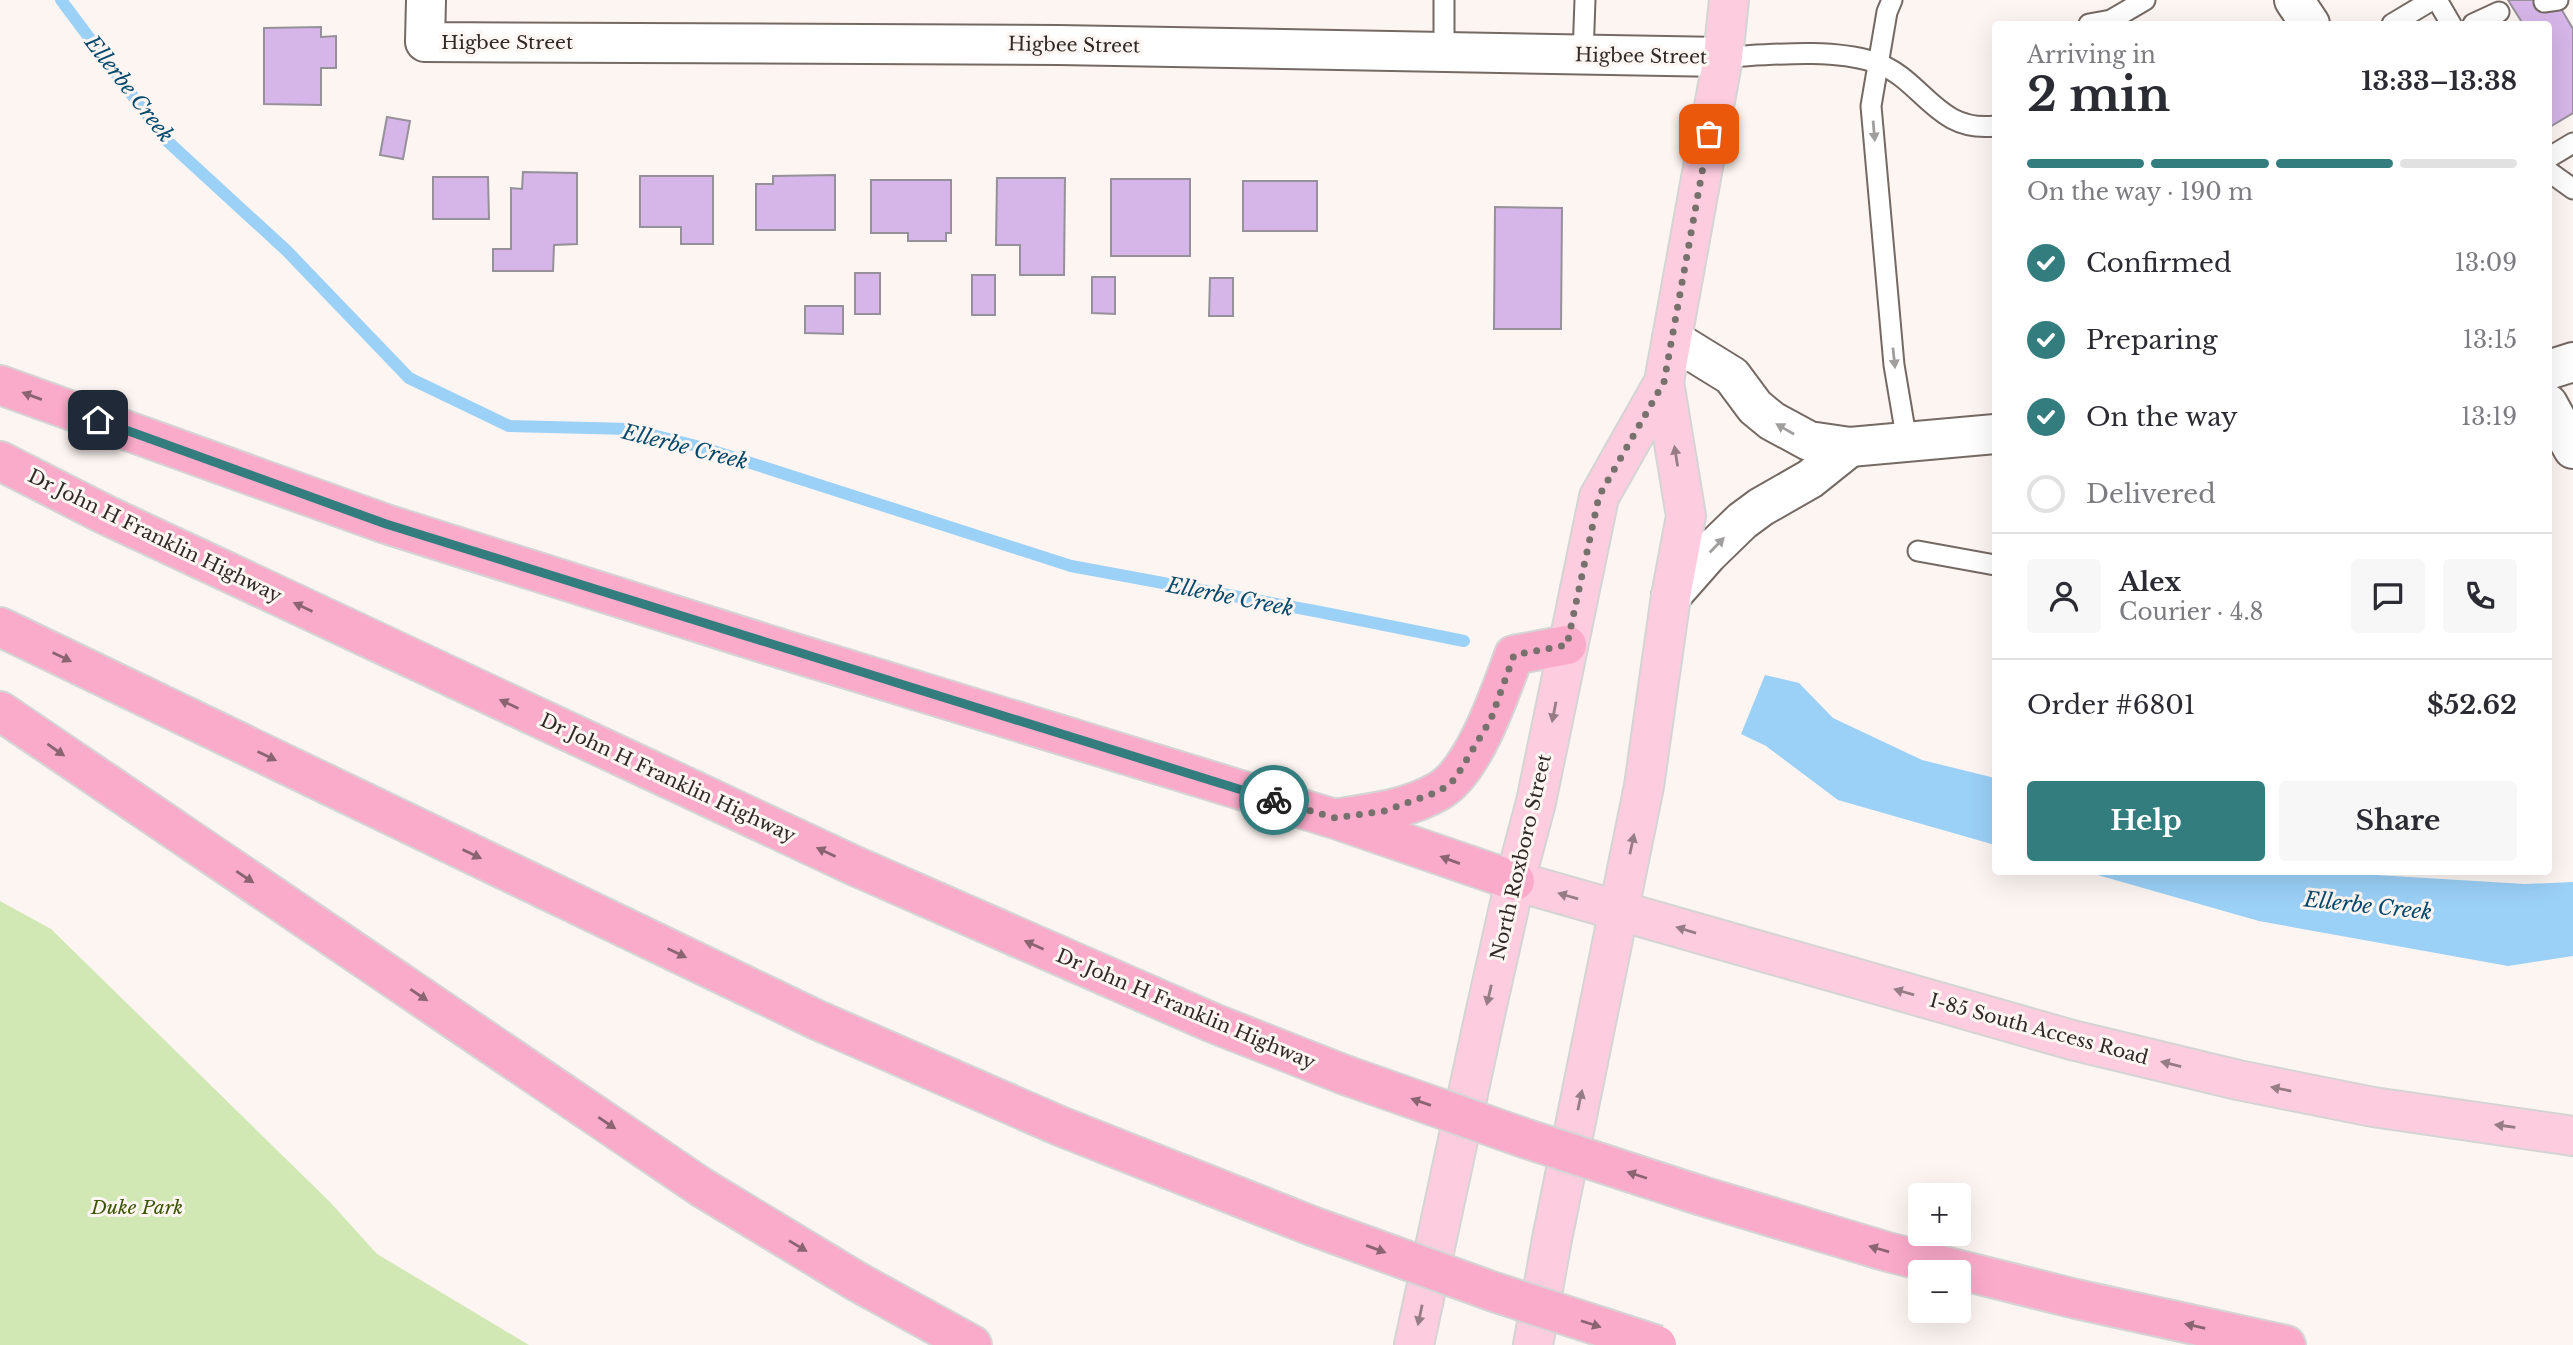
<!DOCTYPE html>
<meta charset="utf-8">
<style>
:root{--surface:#fff;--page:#f7f7f7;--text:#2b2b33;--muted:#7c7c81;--line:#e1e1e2;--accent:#337d7f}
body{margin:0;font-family:"Libre Baskerville",serif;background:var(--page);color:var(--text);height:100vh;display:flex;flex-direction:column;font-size:26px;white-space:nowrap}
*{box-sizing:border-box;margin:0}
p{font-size:23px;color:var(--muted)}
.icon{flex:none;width:38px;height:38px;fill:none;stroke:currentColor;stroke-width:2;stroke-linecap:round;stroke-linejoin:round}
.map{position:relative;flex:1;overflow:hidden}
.side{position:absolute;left:1992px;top:21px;width:560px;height:854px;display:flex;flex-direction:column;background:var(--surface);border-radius:7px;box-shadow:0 7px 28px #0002}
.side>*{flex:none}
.fabs{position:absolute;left:1908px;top:1183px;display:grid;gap:14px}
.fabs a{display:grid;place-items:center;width:63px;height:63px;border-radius:7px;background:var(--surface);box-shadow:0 7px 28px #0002;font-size:35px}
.pin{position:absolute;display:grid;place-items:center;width:60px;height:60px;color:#fff;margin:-30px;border-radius:14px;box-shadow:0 4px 10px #0006}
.courier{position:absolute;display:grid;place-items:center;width:70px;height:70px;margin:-35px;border:5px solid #337d7f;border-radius:50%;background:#fff;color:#222;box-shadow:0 2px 9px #0007}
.head em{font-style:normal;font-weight:800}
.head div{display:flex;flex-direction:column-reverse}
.head{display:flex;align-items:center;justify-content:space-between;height:119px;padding:0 35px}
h1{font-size:46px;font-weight:800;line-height:52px}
.bar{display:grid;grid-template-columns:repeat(4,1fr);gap:10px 7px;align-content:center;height:84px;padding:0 35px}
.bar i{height:9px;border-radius:5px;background:var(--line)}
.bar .current{background:var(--accent)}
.bar p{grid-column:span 4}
.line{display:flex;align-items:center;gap:18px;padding:0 35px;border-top:2px solid var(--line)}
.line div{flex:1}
.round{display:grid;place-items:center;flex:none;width:74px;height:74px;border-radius:7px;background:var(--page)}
ol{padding:0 35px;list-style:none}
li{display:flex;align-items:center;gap:21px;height:77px}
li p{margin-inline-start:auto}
li .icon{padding:7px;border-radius:50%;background:var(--accent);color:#fff;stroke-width:4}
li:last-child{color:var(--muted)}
li i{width:38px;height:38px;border:4px solid var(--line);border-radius:50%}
.button{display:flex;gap:14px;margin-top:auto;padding:14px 35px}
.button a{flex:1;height:80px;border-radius:7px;background:var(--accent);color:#fff;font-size:28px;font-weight:800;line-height:80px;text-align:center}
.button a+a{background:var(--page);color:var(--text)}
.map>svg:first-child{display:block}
.green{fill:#d1e8b5}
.water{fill:#9bd0f7}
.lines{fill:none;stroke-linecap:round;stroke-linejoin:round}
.stream{stroke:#9bd0f7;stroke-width:12}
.building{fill:#d6b6e8;stroke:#96909a;stroke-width:2}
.lane-casing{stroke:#756964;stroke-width:23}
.street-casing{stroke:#756964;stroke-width:42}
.secondary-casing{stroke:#756964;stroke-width:42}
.primary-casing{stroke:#d5d4d4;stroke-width:42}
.highway-casing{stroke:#d5d4d4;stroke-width:42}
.lane{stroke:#fff;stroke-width:19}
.street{stroke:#fff;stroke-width:38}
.secondary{stroke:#fff;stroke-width:38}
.primary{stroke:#fdcddf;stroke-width:38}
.highway{stroke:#fbabca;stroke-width:38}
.highway-bridge-casing{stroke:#d5d4d4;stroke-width:42;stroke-linecap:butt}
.highway-bridge{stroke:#fbabca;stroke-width:38}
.oneway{fill:#a19f9e}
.oneway2{fill:#8b6471}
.oneway3{fill:#967c84}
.done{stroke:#77716e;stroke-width:7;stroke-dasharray:0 12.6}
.route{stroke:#337d7f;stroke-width:9}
.labels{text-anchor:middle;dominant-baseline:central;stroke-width:6;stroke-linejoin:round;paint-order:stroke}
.street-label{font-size:19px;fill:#2f2a28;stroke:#fdf5f1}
.park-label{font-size:19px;font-style:italic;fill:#3a5500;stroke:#fdf5f1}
.water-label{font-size:21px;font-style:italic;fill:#05496d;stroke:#fdf5f1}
</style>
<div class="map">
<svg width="2573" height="1345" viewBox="0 0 2573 1345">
<rect width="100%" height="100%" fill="#fdf5f1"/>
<path class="green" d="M0 901 51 929 330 1202 377 1254 529 1345H0Z"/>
<g class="water">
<path d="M1765 675 1799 683 1833 718 1922 760 1995 778V845L1838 800 1766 746 1741 734Z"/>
<path d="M2087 872H2356L2376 875 2525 884 2573 882V956L2508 966 2259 921Z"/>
</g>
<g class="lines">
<path class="stream" d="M61 0 165 139 287 251 409 378 509 426 629 429 704 448 1071 566 1320 612 1464 641"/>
</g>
<g class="building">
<path d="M2508 0H2556L2573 29V113L2548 128V24H2523Z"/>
<path d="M321 27V37L336 36V68H321V105L264 104V28Z"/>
<path d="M387 117 410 121 403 159 380 155Z"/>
<path d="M523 172 577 173V244L554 245 553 271H493V249H511V188L522 189Z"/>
<path d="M835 175V230H756V184H773V176Z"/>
<path d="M640 176H713V244H681V227H640Z"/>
<path d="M433 177H488L489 219H433Z"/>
<path d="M997 178H1065L1064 275H1020V245H996Z"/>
<rect x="1111" y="179" width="79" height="77"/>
<path d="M871 180H951V233H946V241H908V233H871Z"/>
<rect x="1243" y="181" width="74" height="50"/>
<path d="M1495 207 1562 208 1561 329H1494Z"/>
<rect x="855" y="273" width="25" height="41"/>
<rect x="972" y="275" width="23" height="40"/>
<path d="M1092 277H1115V314L1092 313Z"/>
<path d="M1210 278H1233V316H1209Z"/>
<path d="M805 306H843V334L805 333Z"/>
</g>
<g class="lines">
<defs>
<g id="lane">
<path d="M1892 0 1887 12 1871 106 1894 365 1907 442"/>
<path d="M2437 0 2451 24"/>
<path d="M2544 2 2558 0"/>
<path d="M2089 24 2111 20 2145 0"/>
<path d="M2392 24 2432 0"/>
<path d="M2473 24 2499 12"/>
<path d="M1444 52V0"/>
<path d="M1583 55 1585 0"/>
<path d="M1723 57C1769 55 1830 48 1874 62 1923 78 1935 133 1995 126"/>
<path d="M2548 158 2573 143"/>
<path d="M2548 171 2573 189"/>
<path d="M1918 551 1995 565"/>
</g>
<g id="street">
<path d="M426 0 425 42 1058 45 1723 57"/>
<path d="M1672 339 1732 376 1755 407 1772 421 1809 441 1850 447 1995 434"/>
<path d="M2548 370 2573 362"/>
<path d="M1671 596 1708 554 1742 521 1761 507 1810 479 1850 447"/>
</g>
<g id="secondary">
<path d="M2294 0 2310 24"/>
<path d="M2548 404 2573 449"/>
</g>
<g id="primary">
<path d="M1515 881 2072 1040 2238 1080 2373 1107 2573 1136"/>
<path d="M1414 1345 1484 1019 1515 881 1536 802 1599 497 1664 382 1723 57 1729 0"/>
<path d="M1533 1345 1552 1239 1644 786 1671 596 1686 516 1664 382"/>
</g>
<g id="highway">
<path d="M0 385 386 524 785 650 1335 819 1515 881"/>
<path d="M0 461 106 515 855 866 1213 1023 1345 1075"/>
<path d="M0 627 817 1020 1060 1126 1312 1226"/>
<path d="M0 711 701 1187 856 1281 972 1345"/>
<path d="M1339 818C1373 813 1408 809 1439 791 1474 771 1500 693 1514 655L1567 645"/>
<path d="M1702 1196 1888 1252 2076 1299 2286 1345"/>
</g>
</defs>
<use href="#lane" class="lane-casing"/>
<use href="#street" class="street-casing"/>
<use href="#secondary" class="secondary-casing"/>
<use href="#primary" class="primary-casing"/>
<use href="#highway" class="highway-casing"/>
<use href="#lane" class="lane"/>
<use href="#street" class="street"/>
<use href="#secondary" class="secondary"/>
<use href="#primary" class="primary"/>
<use href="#highway" class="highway"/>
<defs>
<g id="highway-bridge">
<path d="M1345 1075 1527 1139 1702 1196"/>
<path d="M1312 1226 1494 1292 1657 1345"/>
</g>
</defs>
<use href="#highway-bridge" class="highway-bridge-casing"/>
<use href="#highway-bridge" class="highway-bridge"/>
</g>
<defs><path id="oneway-solid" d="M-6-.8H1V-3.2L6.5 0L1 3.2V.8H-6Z" transform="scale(1.75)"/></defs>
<g class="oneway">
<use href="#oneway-solid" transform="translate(1874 131) rotate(85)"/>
<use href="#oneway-solid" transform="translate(1894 358) rotate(84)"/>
<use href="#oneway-solid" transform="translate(1785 429) rotate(-150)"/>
<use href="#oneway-solid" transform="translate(1717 545) rotate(-46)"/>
</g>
<g class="oneway2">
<use href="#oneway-solid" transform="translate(32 396) rotate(-160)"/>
<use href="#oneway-solid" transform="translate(303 607) rotate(-155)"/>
<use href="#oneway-solid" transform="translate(62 657) rotate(26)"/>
<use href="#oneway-solid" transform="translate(509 704) rotate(-155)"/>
<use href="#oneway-solid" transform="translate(56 750) rotate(35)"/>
<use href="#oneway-solid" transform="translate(267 756) rotate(26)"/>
<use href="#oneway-solid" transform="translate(826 852) rotate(-155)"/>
<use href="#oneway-solid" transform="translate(472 854) rotate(26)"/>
<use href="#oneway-solid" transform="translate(1450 860) rotate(-160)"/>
<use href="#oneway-solid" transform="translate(245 877) rotate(34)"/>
<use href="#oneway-solid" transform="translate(1034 945) rotate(-156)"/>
<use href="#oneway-solid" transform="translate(677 953) rotate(26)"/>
<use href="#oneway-solid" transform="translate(419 995) rotate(34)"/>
<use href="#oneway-solid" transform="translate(1421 1102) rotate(-161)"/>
<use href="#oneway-solid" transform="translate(607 1123) rotate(34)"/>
<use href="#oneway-solid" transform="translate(1637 1175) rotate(-162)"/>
<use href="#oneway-solid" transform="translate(798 1246) rotate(31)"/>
<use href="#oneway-solid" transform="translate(1376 1249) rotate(20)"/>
<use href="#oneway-solid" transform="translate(1879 1249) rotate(-164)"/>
<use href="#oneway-solid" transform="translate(1591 1324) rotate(18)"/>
<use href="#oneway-solid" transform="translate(2195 1326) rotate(-167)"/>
</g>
<g class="oneway3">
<use href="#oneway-solid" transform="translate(1676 456) rotate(-99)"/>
<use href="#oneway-solid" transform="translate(1554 712) rotate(101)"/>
<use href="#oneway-solid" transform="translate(1632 844) rotate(-78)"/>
<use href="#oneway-solid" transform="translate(1568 896) rotate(-164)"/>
<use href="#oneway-solid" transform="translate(1686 930) rotate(-163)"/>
<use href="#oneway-solid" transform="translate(1904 992) rotate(-164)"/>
<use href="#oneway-solid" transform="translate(1489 995) rotate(103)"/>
<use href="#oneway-solid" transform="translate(2171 1064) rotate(-166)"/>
<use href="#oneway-solid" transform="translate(2281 1089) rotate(-169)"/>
<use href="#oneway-solid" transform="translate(1580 1100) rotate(-78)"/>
<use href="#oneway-solid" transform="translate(2505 1126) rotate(-172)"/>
<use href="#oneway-solid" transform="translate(1420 1315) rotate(102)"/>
</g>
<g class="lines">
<path class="done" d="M1274 800 1335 818 1384 811 1440 791 1455 779 1491 719 1514 655 1567 645 1599 496 1664 382 1709 134"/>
<path class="route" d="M98 420 386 524 1274 800"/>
</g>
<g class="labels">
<g class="street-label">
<text x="507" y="42">Higbee Street</text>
<text transform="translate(1074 45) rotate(1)">Higbee Street</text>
<text transform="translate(1641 56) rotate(1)">Higbee Street</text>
<text transform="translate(155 536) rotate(26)">Dr John H Franklin Highway</text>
<text transform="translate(668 778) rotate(25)">Dr John H Franklin Highway</text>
<text transform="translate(1521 857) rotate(-77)">North Roxboro Street</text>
<text transform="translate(1186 1009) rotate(23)">Dr John H Franklin Highway</text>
<text transform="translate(2039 1029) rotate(15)">I-85 South Access Road</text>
</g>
<g class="park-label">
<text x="137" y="1207">Duke Park</text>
</g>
<g class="water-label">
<text transform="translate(129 89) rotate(52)">Ellerbe Creek</text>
<text transform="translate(685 447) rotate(14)">Ellerbe Creek</text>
<text transform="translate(1230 597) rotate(11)">Ellerbe Creek</text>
<text transform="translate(2368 906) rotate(6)">Ellerbe Creek</text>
</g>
</g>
</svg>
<div class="fabs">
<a>+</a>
<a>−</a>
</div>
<div class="pin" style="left:1709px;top:134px;background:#ea580c"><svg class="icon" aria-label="bag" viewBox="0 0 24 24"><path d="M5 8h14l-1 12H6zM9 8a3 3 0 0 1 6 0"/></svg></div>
<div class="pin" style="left:98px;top:420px;background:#1f2937"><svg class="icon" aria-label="home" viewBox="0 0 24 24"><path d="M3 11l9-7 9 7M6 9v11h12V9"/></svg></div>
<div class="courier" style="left:1274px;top:800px"><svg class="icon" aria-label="bike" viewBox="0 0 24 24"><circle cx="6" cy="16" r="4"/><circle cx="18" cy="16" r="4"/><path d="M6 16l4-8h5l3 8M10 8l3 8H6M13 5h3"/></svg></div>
<section class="side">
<div class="head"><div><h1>2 min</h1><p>Arriving in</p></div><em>13:33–13:38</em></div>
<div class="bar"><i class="current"></i><i class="current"></i><i class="current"></i><i></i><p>On the way · 190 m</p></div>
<ol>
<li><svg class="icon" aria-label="check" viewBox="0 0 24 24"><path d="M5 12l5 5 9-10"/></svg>Confirmed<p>13:09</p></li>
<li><svg class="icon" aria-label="check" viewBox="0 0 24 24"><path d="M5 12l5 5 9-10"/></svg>Preparing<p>13:15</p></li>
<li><svg class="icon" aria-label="check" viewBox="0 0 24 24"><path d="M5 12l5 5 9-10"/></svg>On the way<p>13:19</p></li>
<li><i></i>Delivered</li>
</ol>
<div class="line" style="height:126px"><a class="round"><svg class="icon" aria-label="person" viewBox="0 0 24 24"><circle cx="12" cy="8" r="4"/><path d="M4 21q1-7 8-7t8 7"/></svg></a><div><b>Alex</b><p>Courier · 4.8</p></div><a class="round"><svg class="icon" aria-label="chat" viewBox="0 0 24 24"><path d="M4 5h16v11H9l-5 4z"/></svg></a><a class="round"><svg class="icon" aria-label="phone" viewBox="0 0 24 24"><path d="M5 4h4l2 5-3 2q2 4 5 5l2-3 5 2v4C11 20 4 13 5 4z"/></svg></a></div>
<div class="line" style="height:91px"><div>Order #6801</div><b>$52.62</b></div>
<div class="button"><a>Help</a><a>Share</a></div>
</section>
</div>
